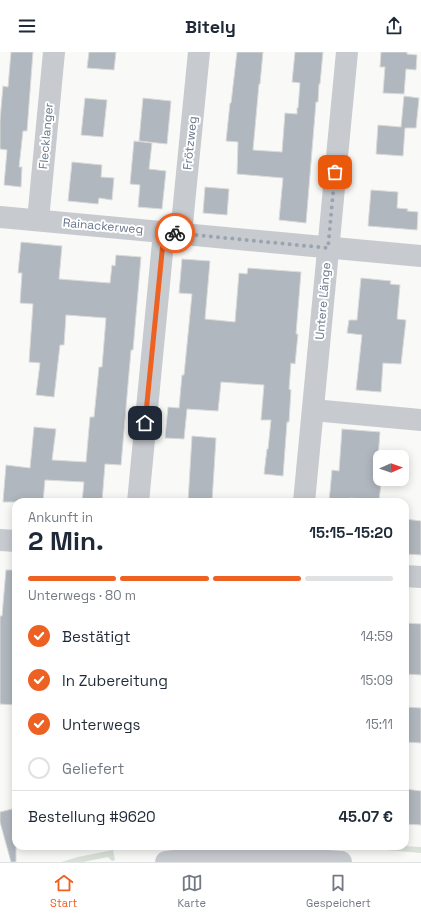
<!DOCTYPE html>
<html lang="de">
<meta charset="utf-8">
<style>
:root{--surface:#fff;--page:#f6f6f7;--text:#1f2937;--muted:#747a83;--line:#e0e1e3;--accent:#ed6123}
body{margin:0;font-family:"Space Grotesk",sans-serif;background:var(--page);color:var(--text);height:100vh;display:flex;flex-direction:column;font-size:15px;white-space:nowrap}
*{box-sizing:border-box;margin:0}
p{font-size:13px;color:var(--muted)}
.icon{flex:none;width:22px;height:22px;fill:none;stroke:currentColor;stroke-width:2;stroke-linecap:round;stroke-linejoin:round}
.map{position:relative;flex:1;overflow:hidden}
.details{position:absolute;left:12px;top:446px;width:397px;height:352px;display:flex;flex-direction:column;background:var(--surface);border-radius:12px;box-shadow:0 2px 10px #0003}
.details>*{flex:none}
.needle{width:26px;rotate:88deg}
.buttons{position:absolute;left:373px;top:398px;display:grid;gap:8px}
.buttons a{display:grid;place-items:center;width:36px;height:36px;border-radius:8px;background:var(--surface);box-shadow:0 2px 10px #0003;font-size:20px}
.pin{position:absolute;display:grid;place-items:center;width:34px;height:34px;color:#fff;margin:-17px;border-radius:8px;box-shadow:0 2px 6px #0006}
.courier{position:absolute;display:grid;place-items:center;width:40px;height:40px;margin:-20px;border:3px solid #ed6123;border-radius:50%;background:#fff;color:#222;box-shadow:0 1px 5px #0007}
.overview em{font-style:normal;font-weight:600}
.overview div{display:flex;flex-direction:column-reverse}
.overview{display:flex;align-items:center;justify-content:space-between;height:68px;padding:0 16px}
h1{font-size:26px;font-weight:600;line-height:30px}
.bar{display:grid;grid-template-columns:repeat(4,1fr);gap:6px 4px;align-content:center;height:48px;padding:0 16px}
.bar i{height:5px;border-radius:3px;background:var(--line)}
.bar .selected{background:var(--accent)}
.bar p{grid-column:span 4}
.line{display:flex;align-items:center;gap:10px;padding:0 16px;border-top:1px solid var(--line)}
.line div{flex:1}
ol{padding:0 16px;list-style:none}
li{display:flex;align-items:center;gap:12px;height:44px}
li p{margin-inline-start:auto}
li .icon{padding:4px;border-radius:50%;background:var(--accent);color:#fff;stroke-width:4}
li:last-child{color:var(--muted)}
li i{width:22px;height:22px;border:2px solid var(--line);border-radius:50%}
header{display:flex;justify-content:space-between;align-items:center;height:52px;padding:0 16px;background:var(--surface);font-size:18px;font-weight:600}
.tabs{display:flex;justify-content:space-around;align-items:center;height:56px;border-top:1px solid var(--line);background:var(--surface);font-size:11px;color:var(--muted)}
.tabs a{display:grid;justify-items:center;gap:2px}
.tabs .selected{color:var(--accent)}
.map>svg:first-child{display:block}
.green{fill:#dae2d8}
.building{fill:#b0b7be;stroke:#dbdbd9}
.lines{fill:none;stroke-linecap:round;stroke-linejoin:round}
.minor{stroke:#c7cacf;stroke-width:22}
.done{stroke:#9aa4b0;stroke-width:4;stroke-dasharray:0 7.2}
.route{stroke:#ed6123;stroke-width:5}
.labels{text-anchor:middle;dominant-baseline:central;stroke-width:4;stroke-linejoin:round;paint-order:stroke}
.street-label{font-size:12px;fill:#67778a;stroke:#fff}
</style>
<header><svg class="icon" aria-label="menu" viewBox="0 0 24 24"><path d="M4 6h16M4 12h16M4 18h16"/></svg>Bitely<svg class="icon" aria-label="share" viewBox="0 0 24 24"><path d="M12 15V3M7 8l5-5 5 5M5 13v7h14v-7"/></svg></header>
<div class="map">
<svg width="421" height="810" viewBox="0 0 421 810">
<rect width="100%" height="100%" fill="#f9f9f7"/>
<g class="green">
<path d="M338 794H405L421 795V801Z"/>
<path d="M113 798 115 808 112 809 108 805 83 810H61L78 805Z"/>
</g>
<g class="building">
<path d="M11 0H33L27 79H23L19 115H22L21 135 4 133 7 98 0 97V68L3 34 8 35Z"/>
<path d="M89 0H116L114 18 87 16Z"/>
<path d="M237 0H263L260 32H259L253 98 282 100 285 61 297 62V56H298L300 31 292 30 295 0H323L320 32H319L318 50H316L306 171 279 168 283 126 237 122 238 90 226 89 230 51H231Z"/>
<path d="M381 0H407V2L417 3 416 18 406 17 404 42 383 41 385 15H380Z"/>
<path d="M404 44 419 46 416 76H405L403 104 376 102 378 73 401 75Z"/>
<path d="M85 46 107 48 103 85 81 83Z"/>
<path d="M143 46 171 49 167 92 139 89Z"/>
<path d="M134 89 152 91 149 117 166 119 162 157 138 155 140 133 130 132Z"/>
<path d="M72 110 102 113 101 125 114 126 112 148 99 146 98 152 68 149Z"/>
<path d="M205 135 229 137 227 163 203 161Z"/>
<path d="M371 138 398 140 397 156 408 157 407 159 418 160 417 178 368 174Z"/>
<path d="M21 190 62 194 59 227 110 231 112 213 115 214 116 203 141 205 133 298H131L121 413 105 412 102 450H82L84 430 45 428 43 450H3L6 413 30 416 34 375 56 377 52 408 86 410 90 365H94L99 315H102L106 266 66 263 64 293H60L54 345 36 343 40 311 29 310 33 252 20 251 22 221H18Z"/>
<path d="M182 207 210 209 205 267 235 270 239 221 247 222 248 216 301 220 296 282H298L295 312 291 311 289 337 291 338 289 370H287L283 424 264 422 267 397H268L271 368H261L264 333 221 330 218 359 187 357 184 387 165 386 168 355 179 356 182 323H184L192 242 179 241Z"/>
<path d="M361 226 391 229 390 232 400 233 397 267 406 268 401 312 383 311 381 340 356 338 362 283 347 281 349 268H357Z"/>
<path d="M342 377 380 380 376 432H381L379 448 350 446 349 450H329L332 418 339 419Z"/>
<path d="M192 384 216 386 212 450H188Z"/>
<path d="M405 467 421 469V503L405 502Z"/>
<path d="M6 518H16L15 653 0 652V564H2Z"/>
<path d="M405 571 421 572V623L405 622Z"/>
<path d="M405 655 421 656V691L405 690Z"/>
<path d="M405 737 421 739V773L405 772Z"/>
<path d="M16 756V810H11L0 770V760Z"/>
</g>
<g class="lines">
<g class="minor">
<path d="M0 165 421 204"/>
<path d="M38 168 54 0"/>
<path d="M181 182 199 0"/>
<path d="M313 358 421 368"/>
<path d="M138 450 164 180"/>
<path d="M304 450 347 0"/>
<path d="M0 488 16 489"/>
<path d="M405 524 421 525"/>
<path d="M166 810 210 805 247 803 341 810"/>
</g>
</g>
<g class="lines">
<path class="done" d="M175 181 328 196 335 120"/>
<path class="route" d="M145 371 164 180 175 181"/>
</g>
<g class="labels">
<g class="street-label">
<text transform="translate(46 84) rotate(-85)">Flecklanger</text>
<text transform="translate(190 91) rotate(-84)">Frötzweg</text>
<text transform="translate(103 174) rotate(5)">Rainackerweg</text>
<text transform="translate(323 249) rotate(-85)">Untere Länge</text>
</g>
</g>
</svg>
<div class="buttons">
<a><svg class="needle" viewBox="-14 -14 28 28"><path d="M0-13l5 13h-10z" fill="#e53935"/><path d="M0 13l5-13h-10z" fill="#747a83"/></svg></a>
</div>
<div class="pin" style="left:335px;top:120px;background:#ea580c"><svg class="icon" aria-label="bag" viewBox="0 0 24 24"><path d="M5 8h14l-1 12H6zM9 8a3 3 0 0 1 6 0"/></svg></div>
<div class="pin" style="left:145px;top:371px;background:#1f2937"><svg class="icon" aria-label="home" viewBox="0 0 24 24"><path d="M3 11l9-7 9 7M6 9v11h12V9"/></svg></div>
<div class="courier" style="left:175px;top:181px"><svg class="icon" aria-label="bike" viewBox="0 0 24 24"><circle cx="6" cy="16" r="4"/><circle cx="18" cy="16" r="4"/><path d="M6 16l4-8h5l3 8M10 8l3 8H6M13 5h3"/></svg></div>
<section class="details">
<div class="overview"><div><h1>2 Min.</h1><p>Ankunft in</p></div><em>15:15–15:20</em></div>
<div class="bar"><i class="selected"></i><i class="selected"></i><i class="selected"></i><i></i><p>Unterwegs · 80 m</p></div>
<ol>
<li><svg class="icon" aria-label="check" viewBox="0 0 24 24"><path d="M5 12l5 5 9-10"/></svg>Bestätigt<p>14:59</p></li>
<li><svg class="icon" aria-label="check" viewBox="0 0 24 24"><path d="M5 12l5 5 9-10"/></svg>In Zubereitung<p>15:09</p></li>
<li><svg class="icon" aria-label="check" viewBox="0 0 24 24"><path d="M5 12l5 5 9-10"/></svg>Unterwegs<p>15:11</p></li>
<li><i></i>Geliefert</li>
</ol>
<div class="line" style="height:52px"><div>Bestellung #9620</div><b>45.07 €</b></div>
</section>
</div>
<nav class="tabs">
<a class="selected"><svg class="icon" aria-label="home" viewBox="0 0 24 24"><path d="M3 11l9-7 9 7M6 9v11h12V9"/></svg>Start</a>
<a><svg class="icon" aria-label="map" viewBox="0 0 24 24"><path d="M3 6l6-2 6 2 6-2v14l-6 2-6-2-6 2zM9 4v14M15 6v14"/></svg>Karte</a>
<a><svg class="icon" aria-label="saved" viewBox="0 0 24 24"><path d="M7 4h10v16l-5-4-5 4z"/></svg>Gespeichert</a>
</nav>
